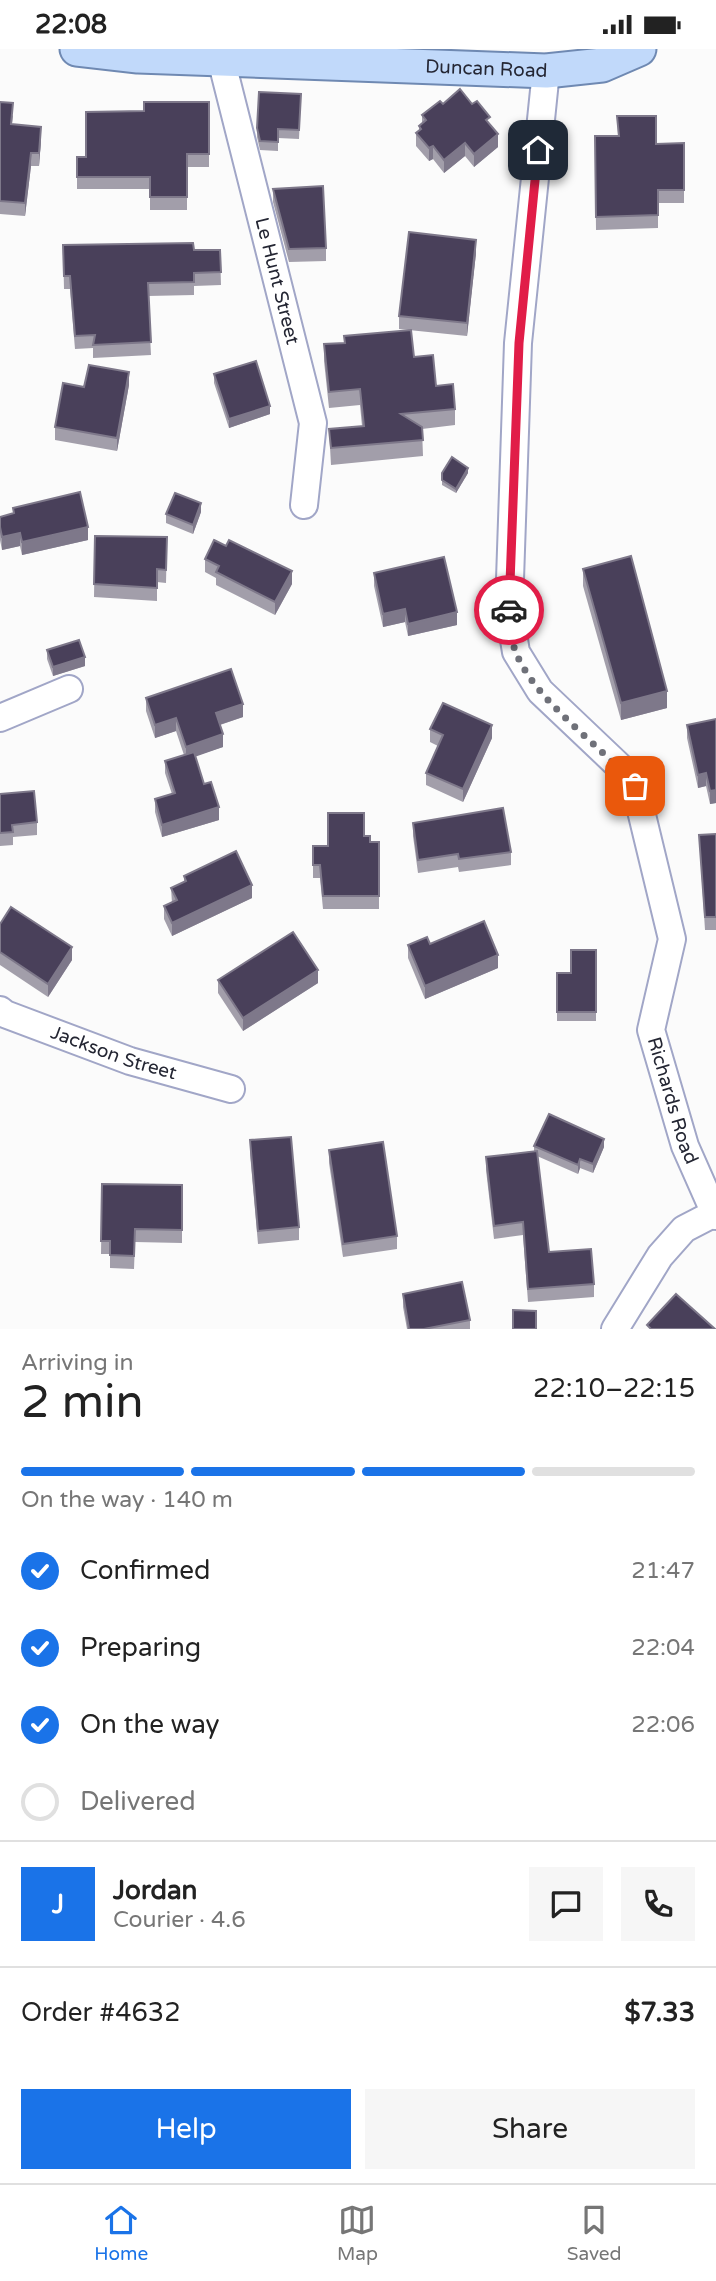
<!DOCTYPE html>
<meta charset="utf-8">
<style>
:root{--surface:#fff;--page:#f6f6f6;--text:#222;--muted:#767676;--line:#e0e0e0;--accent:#1a73e8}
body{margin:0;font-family:"Varela Round",sans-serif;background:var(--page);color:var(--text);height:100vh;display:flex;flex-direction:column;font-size:26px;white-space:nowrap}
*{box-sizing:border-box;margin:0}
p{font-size:23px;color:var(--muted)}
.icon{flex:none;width:38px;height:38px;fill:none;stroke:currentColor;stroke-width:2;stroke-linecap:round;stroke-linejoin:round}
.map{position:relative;height:1280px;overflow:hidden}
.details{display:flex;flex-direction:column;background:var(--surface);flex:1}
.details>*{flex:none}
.pin{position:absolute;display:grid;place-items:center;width:60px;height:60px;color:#fff;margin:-30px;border-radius:14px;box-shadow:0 4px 10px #0006}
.courier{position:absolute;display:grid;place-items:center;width:70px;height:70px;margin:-35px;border:5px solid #e11d48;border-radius:50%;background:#fff;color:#222;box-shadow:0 2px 9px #0007}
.overview em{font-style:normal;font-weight:600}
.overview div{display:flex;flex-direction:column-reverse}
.overview{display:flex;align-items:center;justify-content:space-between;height:119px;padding:0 21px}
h1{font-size:46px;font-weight:600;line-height:52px}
.bar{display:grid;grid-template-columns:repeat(4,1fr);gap:10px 7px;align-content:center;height:84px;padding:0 21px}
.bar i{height:9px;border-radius:5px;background:var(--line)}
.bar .current{background:var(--accent)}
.bar p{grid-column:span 4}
.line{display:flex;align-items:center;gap:18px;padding:0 21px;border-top:2px solid var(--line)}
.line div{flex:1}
.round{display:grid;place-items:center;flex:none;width:74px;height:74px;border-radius:0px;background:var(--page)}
ol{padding:0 21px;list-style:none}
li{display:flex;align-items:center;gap:21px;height:77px}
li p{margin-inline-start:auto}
li .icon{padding:7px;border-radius:50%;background:var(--accent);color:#fff;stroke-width:4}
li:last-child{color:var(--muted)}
li i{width:38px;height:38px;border:4px solid var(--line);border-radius:50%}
.cta{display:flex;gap:14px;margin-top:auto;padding:14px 21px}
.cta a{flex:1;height:80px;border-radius:0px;background:var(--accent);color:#fff;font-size:28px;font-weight:600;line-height:80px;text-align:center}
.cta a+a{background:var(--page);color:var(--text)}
.status{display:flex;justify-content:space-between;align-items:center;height:49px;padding:0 35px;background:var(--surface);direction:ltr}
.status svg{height:19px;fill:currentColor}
.dock{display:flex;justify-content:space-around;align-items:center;height:98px;border-top:2px solid var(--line);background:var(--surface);font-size:19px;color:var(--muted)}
.dock a{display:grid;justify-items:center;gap:4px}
.dock .current{color:var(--accent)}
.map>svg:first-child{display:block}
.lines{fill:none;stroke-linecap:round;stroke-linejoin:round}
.minor-casing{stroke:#a1a6c7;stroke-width:30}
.major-casing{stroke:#6f89b2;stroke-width:37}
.minor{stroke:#fff;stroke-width:26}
.major{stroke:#c1d9fa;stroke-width:33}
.wall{fill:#a29eaa}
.shaded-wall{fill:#7e788a}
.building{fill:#49405a;stroke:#7e788a;stroke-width:2}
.done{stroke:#6f7179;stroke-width:7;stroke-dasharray:0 12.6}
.route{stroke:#e11d48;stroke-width:9}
.labels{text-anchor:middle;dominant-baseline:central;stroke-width:7;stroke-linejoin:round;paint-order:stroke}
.street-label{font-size:19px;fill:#242633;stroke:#fbfbfb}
</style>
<div class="status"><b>22:08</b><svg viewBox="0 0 49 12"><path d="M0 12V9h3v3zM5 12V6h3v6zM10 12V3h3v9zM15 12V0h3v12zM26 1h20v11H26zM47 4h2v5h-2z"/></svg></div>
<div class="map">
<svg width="716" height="1280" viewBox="0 0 716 1280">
<rect width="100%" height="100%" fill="#fbfbfb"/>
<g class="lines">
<defs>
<g id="minor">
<path id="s1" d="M221 10 313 374 304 456"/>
<path id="s2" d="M546 22 518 294 509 560 516 603 540 642 620 718 635 737 672 890 651 981 685 1097 716 1167"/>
<path d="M0 669 69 640"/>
<path id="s3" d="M0 961 5 965 130 1012 231 1040"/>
<path d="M615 1280 660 1207 684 1180 715 1164"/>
</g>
<g id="major">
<path id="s4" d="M77 0 138 7 546 22 602 16 639 0"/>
</g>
</defs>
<use href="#minor" class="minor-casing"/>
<use href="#major" class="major-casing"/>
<use href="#minor" class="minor"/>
<use href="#major" class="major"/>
</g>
<g class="wall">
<path d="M259 43 301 45 299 90 278 89V102L260 101 257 88Z"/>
<path d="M0 53 13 67 12 75 41 91 39 117H31L25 167 0 165Z"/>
<path d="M209 53V118H187V161H150V140H77V108H86L144 62Z"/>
<path d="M443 55 490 76 498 98 474 118 465 107 444 124 433 110 429 112 416 97V84L419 82V77L422 74V66Z"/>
<path d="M617 67 656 95 684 94V154H658V179L596 181 595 87H618Z"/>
<path d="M273 140 326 199V212L289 213 273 153Z"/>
<path d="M63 196 194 201H220L221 236 194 237V246L148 247 151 306 93 309V299L75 300 70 240H64Z"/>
<path d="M476 204 467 287 399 280V267Z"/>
<path d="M324 295 414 308 455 360V376L422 380 423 407 331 416 329 380 362 377 360 356 329 359 324 312Z"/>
<path d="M214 325 270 365 229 379 214 334Z"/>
<path d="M129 336 117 402 55 391V378L84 338Z"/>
<path d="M442 424H468L456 444 442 436Z"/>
<path d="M13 459 88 491 22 506 20 497 2 501 0 491V468L13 465Z"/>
<path d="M201 463 193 485 166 474V465Z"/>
<path d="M95 487 167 488 166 534 157 533V552L94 548Z"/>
<path d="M205 510 292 535 275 566 216 536V529L205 523Z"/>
<path d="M583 520 667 659 621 671 583 537Z"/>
<path d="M374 524 457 576 408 587 405 573 383 578 374 537Z"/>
<path d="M47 601 85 617 53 627 47 610Z"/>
<path d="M146 649 243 668 220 676 223 698 195 707 204 735 219 771 162 788 155 763V750L172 745 165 724V712L184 706 176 682 155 689 146 662Z"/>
<path d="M716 670V754L710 755 706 737 698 739 687 689V676Z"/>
<path d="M430 680 492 689 463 753 426 736V724L438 697 430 693Z"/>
<path d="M0 745 37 773V786L13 788V796L0 797Z"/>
<path d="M413 774 511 803V816L459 823 458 818 418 824 413 787Z"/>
<path d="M716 785V881H705L699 786Z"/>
<path d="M364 787 370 793H379V860H323L320 829H313V797H328Z"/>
<path d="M184 827 252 849 172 887 164 870V857L172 854 171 839 184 833Z"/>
<path d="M0 875 72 911 48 948 0 916Z"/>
<path d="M430 895 498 919 425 950 408 909V896Z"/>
<path d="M596 901V972H557V924H571Z"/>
<path d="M218 931 318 934 243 982 218 944Z"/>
<path d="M250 1091 299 1178V1191L258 1195 250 1104Z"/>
<path d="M534 1097 604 1098 593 1124 580 1119 578 1125 537 1107 549 1203 594 1235V1248L528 1253 523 1186 494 1190 486 1121V1108L534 1102Z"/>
<path d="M329 1101 397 1187V1200L343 1208 329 1114Z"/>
<path d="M102 1135 182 1136V1194L135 1193 134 1220 110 1219V1205H101Z"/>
<path d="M403 1245 470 1271V1280H407L403 1258Z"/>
</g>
<g class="shaded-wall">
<path d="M41 78V91L39 117V104Z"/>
<path d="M498 85V98L474 118V105Z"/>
<path d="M465 94V107L444 124V111Z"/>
<path d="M433 97V110L429 112V99Z"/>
<path d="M31 104V117L25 167V154Z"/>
<path d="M476 191V204L467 287V274Z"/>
<path d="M129 323V336L117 402V389Z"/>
<path d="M270 357V365L229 379V370Z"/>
<path d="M468 419V424L456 444V440Z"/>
<path d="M201 454V463L193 485V476Z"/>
<path d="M88 478V491L22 506V493Z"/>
<path d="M20 484V497L2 501V488Z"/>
<path d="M292 522V535L275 566V553Z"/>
<path d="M405 560V573L383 578V565Z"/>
<path d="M457 563V576L408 587V575Z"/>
<path d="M85 608V617L53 627V618Z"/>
<path d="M667 642V659L621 671V654Z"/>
<path d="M243 655V668L216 677V664Z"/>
<path d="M176 669V682L155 689V676Z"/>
<path d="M492 676V689L463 753V740Z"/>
<path d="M223 685V698L186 711V698Z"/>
<path d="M706 724V737L698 739V726Z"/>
<path d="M716 741V754L710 755V742Z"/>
<path d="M219 758V771L162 788V776Z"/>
<path d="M252 836V849L172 887V874Z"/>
<path d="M72 898V911L48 948V935Z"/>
<path d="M498 906V919L425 950V937Z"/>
<path d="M318 921V934L243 982V969Z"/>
<path d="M604 1090V1098L593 1124V1115Z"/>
<path d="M580 1110V1119L578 1125V1116Z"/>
</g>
<g class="building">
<path d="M460 40 472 55 477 52 490 68 486 71 498 85 474 105 465 94 444 111 433 97 429 99 416 84 421 80 419 77 426 71 422 66 440 52 443 55Z"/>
<path d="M259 43 301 45 299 81 278 80V93L260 92 257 79Z"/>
<path d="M0 53 13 54 11 75 41 78 39 104H31L25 154 0 152Z"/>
<path d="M144 53H209V105H187V148H150V128H77V108H86V63L144 62Z"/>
<path d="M617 67H656V95L684 94V141H658V166L596 168 595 87H619Z"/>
<path d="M323 137 326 199 289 200 273 140Z"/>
<path d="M409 183 476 191 467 274 399 267Z"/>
<path d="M193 194 194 201H220L221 223 194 224V233L148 234 151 293 93 296 95 286 75 287 70 227H64L63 196Z"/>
<path d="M411 281 414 308 433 306 436 337 453 335 455 360 401 365 422 378 423 391 331 399 329 380 364 377 360 340 329 343 324 295 345 294 344 287Z"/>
<path d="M256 312 270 357 229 370 214 325Z"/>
<path d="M89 316 129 323 117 389 55 378 63 334 84 338Z"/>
<path d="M452 408 468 419 456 440 442 431V424Z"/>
<path d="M80 443 88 478 22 493 20 484 2 488 0 478V468L14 464 13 459Z"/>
<path d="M175 444 201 454 193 476 166 465Z"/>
<path d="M95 487 167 488 166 521 157 520V539L94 535Z"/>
<path d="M214 491 226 497 229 491 292 522 275 553 216 523 219 517 205 510Z"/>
<path d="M631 507 667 642 621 654 583 520Z"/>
<path d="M444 508 457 563 408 575 405 560 383 565 374 524Z"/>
<path d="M79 591 85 608 53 618 47 601Z"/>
<path d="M231 620 243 655 216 664 223 685 186 698 176 669 155 676 146 649Z"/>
<path d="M443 654 492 676 463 740 426 724 443 686 430 680Z"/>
<path d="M716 670V741L710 742 706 724 698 726 687 676Z"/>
<path d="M194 703 204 735 211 733 219 758 162 776 155 750 175 744 165 712Z"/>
<path d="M34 742 37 773 12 776 13 783 0 784V745Z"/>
<path d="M503 759 511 803 459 810 458 805 418 811 413 774Z"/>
<path d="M328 764H364V787H370V793H379V847H323L320 816H313V797H328Z"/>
<path d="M716 785V868H705L699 786Z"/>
<path d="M236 802 252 836 172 874 164 857 177 851 171 839 186 832 184 827Z"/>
<path d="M11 858 72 898 48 935 0 903V875Z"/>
<path d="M484 872 498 906 425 937 408 896 427 888 430 895Z"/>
<path d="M293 883 318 921 243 969 218 931Z"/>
<path d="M571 901H596V963H557V924H571Z"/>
<path d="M549 1065 604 1090 593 1115 580 1110 578 1116 534 1097Z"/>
<path d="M291 1088 299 1178 258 1182 250 1091Z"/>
<path d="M383 1093 397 1187 343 1195 329 1101Z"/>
<path d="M537 1102 549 1203 591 1200 594 1235 528 1240 523 1173 494 1177 486 1108Z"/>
<path d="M102 1135 182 1136V1181L135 1180 134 1207 110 1206V1192H101Z"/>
<path d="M462 1233 470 1271 424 1280H409L403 1245Z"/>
<path d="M676 1245 715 1280H651L647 1276Z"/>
<path d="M513 1261 536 1262V1280H513Z"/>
</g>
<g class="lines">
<path class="done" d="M509 561C511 575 511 592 516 604 537 654 600 695 635 737"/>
<path class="route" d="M509 561 519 294 538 101"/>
</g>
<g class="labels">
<g class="street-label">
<text stroke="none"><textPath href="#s4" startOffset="410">Duncan Road</textPath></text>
<text stroke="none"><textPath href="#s1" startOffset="229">Le Hunt Street</textPath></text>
<text stroke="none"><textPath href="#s3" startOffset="122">Jackson Street</textPath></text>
<text stroke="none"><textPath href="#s2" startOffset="1088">Richards Road</textPath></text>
</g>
</g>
</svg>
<div class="pin" style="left:635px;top:737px;background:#ea580c"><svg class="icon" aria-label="bag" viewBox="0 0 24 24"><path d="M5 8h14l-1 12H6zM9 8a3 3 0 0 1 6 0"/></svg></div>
<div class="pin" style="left:538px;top:101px;background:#1f2937"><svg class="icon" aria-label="home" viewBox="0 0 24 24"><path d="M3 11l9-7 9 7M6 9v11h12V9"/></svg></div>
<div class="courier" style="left:509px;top:561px"><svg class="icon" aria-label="car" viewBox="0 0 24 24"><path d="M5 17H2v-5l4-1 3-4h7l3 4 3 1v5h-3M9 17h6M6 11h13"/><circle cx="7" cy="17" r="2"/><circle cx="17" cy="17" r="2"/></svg></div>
</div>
<section class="details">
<div class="overview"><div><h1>2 min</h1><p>Arriving in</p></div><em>22:10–22:15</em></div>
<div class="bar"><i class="current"></i><i class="current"></i><i class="current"></i><i></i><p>On the way · 140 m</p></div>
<ol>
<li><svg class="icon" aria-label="check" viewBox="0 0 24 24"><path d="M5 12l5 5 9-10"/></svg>Confirmed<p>21:47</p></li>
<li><svg class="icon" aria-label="check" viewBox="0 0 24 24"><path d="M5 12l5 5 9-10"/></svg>Preparing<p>22:04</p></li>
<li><svg class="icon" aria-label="check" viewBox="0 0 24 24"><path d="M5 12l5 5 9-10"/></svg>On the way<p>22:06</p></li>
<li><i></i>Delivered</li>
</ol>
<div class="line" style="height:126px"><b class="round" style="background:var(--accent);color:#fff">J</b><div><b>Jordan</b><p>Courier · 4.6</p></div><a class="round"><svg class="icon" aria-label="chat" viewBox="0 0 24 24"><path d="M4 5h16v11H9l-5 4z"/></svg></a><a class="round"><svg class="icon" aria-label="phone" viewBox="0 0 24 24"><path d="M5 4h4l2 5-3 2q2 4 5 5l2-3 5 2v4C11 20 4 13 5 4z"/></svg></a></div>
<div class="line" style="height:91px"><div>Order #4632</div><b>$7.33</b></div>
<div class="cta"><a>Help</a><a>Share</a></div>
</section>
<nav class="dock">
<a class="current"><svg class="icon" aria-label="home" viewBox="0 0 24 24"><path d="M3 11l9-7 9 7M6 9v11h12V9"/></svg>Home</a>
<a><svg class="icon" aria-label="map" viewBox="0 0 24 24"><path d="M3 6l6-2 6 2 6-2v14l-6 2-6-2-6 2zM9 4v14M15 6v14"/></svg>Map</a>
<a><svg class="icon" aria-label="saved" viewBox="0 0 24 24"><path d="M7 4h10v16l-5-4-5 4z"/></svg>Saved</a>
</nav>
